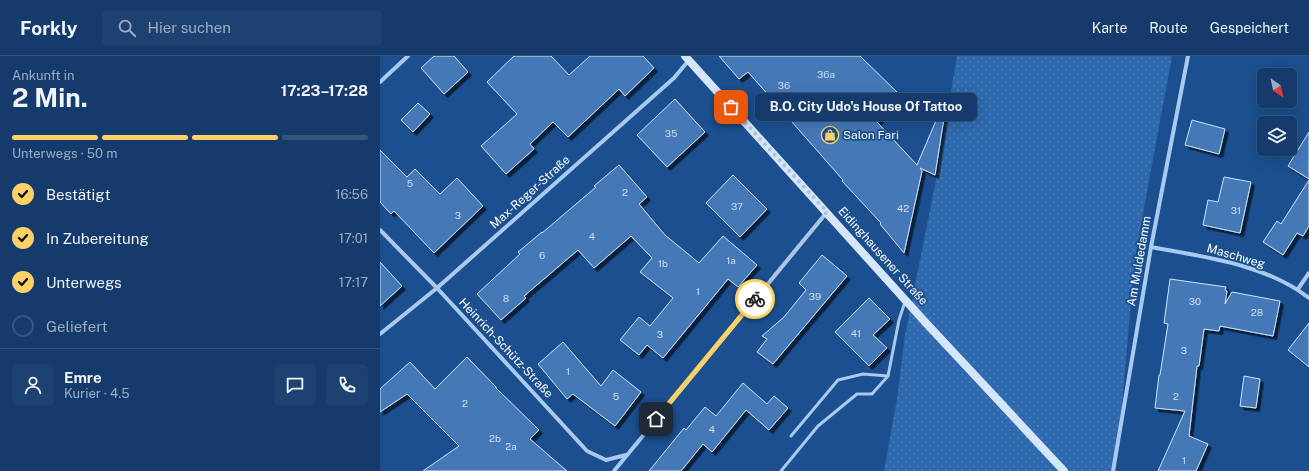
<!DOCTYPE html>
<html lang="de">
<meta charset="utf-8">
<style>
:root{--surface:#143b6b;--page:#1d4271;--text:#f1f3f6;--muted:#9dadc1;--line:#33557e;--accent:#ffd166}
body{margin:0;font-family:"Public Sans",sans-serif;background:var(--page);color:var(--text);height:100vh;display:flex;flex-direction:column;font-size:15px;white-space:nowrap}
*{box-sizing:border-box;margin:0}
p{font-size:13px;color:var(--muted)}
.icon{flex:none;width:22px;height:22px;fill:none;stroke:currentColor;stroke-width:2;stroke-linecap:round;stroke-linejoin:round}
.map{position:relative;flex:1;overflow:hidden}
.drawer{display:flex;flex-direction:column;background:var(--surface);width:380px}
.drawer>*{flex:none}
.needle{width:26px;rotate:147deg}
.fabs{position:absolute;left:877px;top:12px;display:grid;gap:8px}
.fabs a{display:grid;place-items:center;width:40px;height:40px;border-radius:6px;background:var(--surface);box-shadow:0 4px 16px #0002,0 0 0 1px var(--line);font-size:20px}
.pin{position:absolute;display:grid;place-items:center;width:34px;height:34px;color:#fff;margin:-17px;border-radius:8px;box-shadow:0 2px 6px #0006}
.courier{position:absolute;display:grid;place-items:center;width:40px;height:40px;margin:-20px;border:3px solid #ffd166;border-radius:50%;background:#fff;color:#222;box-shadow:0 1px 5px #0007}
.bubble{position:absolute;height:28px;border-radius:6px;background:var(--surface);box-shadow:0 4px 16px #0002,0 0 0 1px var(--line);font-size:13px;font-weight:700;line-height:28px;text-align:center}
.headline em{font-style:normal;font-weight:700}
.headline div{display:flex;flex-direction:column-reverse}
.headline{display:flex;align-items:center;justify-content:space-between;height:68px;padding:0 12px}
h1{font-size:26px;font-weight:700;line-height:30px}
.bar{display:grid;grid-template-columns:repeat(4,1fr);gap:6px 4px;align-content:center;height:48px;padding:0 12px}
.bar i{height:5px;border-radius:3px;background:var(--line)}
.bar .selected{background:var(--accent)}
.bar p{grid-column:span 4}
.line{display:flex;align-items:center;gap:10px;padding:0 12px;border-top:1px solid var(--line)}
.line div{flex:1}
.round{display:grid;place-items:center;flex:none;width:42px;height:42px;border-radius:6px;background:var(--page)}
ol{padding:0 12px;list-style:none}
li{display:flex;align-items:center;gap:12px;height:44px}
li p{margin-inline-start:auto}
li .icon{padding:4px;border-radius:50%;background:var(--accent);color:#111;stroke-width:4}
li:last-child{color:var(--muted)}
li i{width:22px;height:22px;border:2px solid var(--line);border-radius:50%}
header{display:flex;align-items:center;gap:24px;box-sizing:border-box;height:56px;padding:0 20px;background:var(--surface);border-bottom:1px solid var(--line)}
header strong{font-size:19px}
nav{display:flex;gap:22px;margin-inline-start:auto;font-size:14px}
.search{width:280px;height:36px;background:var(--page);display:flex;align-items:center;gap:10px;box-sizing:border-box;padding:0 14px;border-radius:6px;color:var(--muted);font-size:15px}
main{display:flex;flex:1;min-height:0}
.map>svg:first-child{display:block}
.green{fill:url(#green-dots)}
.building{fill:#4478b7;stroke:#cfe3fa;filter:url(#shadow)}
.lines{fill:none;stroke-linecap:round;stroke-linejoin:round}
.lane{stroke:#a9c9ee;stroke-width:3}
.street{stroke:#a9c9ee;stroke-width:4}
.secondary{stroke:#d6e6fa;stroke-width:8}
.done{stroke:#afc1d8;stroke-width:4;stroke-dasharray:0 7.2}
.route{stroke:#ffd166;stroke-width:5}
.labels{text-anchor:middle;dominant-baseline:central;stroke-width:3.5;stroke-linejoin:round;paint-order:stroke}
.number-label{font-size:10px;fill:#d0dded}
.poi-label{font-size:12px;fill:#fff;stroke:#1b4f8f;text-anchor:start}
.street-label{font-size:12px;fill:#fff;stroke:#1b4f8f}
</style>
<header>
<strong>Forkly</strong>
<div class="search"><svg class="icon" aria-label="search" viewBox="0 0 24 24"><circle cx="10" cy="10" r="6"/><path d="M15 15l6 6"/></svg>Hier suchen</div>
<nav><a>Karte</a><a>Route</a><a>Gespeichert</a></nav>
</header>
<main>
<section class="drawer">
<div class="headline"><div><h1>2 Min.</h1><p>Ankunft in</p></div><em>17:23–17:28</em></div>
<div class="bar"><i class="selected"></i><i class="selected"></i><i class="selected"></i><i></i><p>Unterwegs · 50 m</p></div>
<ol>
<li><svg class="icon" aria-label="check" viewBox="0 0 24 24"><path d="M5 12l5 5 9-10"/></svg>Bestätigt<p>16:56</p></li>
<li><svg class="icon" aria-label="check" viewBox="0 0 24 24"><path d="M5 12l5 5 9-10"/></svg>In Zubereitung<p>17:01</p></li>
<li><svg class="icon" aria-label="check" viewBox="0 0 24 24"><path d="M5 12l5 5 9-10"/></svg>Unterwegs<p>17:17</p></li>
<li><i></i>Geliefert</li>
</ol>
<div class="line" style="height:72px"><a class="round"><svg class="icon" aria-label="person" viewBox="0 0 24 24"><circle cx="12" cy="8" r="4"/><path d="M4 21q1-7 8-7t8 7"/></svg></a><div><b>Emre</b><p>Kurier · 4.5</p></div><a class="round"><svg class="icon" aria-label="chat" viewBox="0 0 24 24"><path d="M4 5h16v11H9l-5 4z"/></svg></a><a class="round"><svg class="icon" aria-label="phone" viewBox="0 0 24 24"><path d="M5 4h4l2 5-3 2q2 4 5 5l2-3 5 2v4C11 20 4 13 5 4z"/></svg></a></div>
</section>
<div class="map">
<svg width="929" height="415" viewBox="0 0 929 415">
<defs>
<pattern id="green-dots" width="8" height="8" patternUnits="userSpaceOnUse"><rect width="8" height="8" fill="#2e69ad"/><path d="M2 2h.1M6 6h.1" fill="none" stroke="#4d80b9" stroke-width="1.8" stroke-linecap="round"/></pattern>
<filter id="shadow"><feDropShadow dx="3.5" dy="3.5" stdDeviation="0" flood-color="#0009"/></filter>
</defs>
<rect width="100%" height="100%" fill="#1b4f8f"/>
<path class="green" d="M577 0H792L755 201 736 415H504L517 343 525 279 555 129Z"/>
<g class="building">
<path d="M54 0H74L88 16 64 38 41 12Z"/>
<path d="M134 0H171L189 19 210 0H263L274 12 245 40 239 33 188 81 173 66 150 88 154 93 126 118 101 90 137 58 107 26Z"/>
<path d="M339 0H480L522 41 497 66 537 109 558 60 564 62 555 119 540 112 542 115 524 197 500 168 501 167 462 125 463 124 368 16 359 23Z"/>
<path d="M295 43 325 76 287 111 257 79Z"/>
<path d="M38 47 50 58 33 76 21 64Z"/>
<path d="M812 64 845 73 839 98 805 89Z"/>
<path d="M929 76V123L908 110Z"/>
<path d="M0 94 27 121 35 113 60 138 77 122 103 150 54 197 14 155 11 158 0 146Z"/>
<path d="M239 109 267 141 259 148 285 179 319 207 343 180 377 209 358 231 348 223 283 302 267 289 259 299 240 284 259 261 270 270 293 242 260 216 272 202 251 180 214 212 198 194 144 240 146 242 121 264 97 238 140 198 138 196 162 176V177L216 131 214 130Z"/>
<path d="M353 119 387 153 360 181 326 147Z"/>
<path d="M844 121 871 126 860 177 823 169 828 144 838 146Z"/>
<path d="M929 124V170L923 180 917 177 903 199 883 186 897 165 901 168Z"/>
<path d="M442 199 467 220 393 308 377 296 387 283 382 280 404 261 426 234 419 227Z"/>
<path d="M0 206 22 230 0 250Z"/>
<path d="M790 223 846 231 845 234 847 235 845 248 852 236 900 245 893 280 840 270 839 275 824 273 819 310H817L809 380 828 388 816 415H778L805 355 775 352 779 319H780L788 268 784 267Z"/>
<path d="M489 242 510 263 493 279 507 292 489 310 455 276Z"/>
<path d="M929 267V311L908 294Z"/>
<path d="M183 286 221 330 233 314 261 336 235 370 193 338 187 343 158 308Z"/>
<path d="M87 301 116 331V332L159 374 150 383 187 415H43L79 390 27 338 0 356V333L30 306 55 333Z"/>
<path d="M864 320 880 323 876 352 860 350Z"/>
<path d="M363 327 387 348 394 340 408 352 389 374 366 354 332 396 323 388 301 415H269L304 372 306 374 325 351 336 360Z"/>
</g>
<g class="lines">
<g class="lane">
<path d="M411 380 458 324 483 318 508 320"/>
<path d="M401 415 438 370 477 338H492L508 320 519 264 525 246"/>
</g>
<g class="street">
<path d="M0 26 28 0"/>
<path d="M0 174 57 232 207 395 226 404 246 399"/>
<path d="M771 191C825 201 885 208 929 242"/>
<path d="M918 233 929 217"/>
<path d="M0 278 57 232 294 22 309 4"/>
<path d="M234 415 447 156"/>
<path d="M733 415 771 191 808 0"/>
</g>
<path class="secondary" d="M305 0 546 267 684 415"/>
</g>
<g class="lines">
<path class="done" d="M351 51 447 156 375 243"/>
<path class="route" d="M276 363 375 243"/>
</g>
<defs>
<symbol id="shop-ring" viewBox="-11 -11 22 22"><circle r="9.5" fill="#1b4f8f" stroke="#ffd166" stroke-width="1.5"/><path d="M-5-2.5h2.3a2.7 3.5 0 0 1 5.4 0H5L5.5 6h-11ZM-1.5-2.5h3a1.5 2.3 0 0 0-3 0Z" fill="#ffd166"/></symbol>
</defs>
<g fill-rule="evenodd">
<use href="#shop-ring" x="440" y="69" width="20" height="20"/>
</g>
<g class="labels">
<g class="number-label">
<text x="446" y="18">36a</text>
<text x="404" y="29">36</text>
<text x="291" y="77">35</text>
<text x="30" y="127">5</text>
<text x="245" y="136">2</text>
<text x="357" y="150">37</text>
<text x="523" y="152">42</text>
<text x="856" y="154">31</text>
<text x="78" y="159">3</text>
<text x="212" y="180">4</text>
<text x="162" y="199">6</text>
<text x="351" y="204">1a</text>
<text x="283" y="207">1b</text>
<text x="318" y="235">1</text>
<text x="435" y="240">39</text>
<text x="126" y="242">8</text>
<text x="815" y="245">30</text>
<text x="877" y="256">28</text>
<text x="476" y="277">41</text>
<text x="280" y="278">3</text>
<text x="804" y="294">3</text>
<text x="188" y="315">1</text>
<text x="236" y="340">5</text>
<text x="796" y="340">2</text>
<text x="85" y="347">2</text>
<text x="332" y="373">4</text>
<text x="115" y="382">2b</text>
<text x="131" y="390">2a</text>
<text x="804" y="404">1</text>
</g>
<g class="poi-label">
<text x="463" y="79">Salon Fari</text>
</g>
<g class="street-label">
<text transform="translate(150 136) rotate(-42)">Max-Reger-Straße</text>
<text transform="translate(503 200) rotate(48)">Eidinghausener Straße</text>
<text transform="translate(856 200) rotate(16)">Maschweg</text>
<text transform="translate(759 205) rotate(-80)">Am Muldedamm</text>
<text transform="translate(126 292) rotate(47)">Heinrich-Schütz-Straße</text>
</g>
</g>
</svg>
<div class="fabs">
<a><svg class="needle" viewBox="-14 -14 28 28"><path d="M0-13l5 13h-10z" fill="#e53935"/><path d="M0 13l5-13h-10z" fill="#9dadc1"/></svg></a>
<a><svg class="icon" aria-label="layers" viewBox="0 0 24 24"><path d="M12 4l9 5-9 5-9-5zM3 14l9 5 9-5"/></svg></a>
</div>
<div class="pin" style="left:351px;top:51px;background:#ea580c"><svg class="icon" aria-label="bag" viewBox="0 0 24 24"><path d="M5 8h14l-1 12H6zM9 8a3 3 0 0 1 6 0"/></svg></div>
<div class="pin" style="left:276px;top:363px;background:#1f2937"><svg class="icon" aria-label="home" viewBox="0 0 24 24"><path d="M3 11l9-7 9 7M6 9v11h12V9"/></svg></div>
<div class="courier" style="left:375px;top:243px"><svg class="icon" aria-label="bike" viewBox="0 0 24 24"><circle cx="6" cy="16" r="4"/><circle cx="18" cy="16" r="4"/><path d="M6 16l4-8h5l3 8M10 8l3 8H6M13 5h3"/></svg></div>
<div class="bubble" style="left:375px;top:37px;width:222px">B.O. City Udo's House Of Tattoo</div>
</div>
</main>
